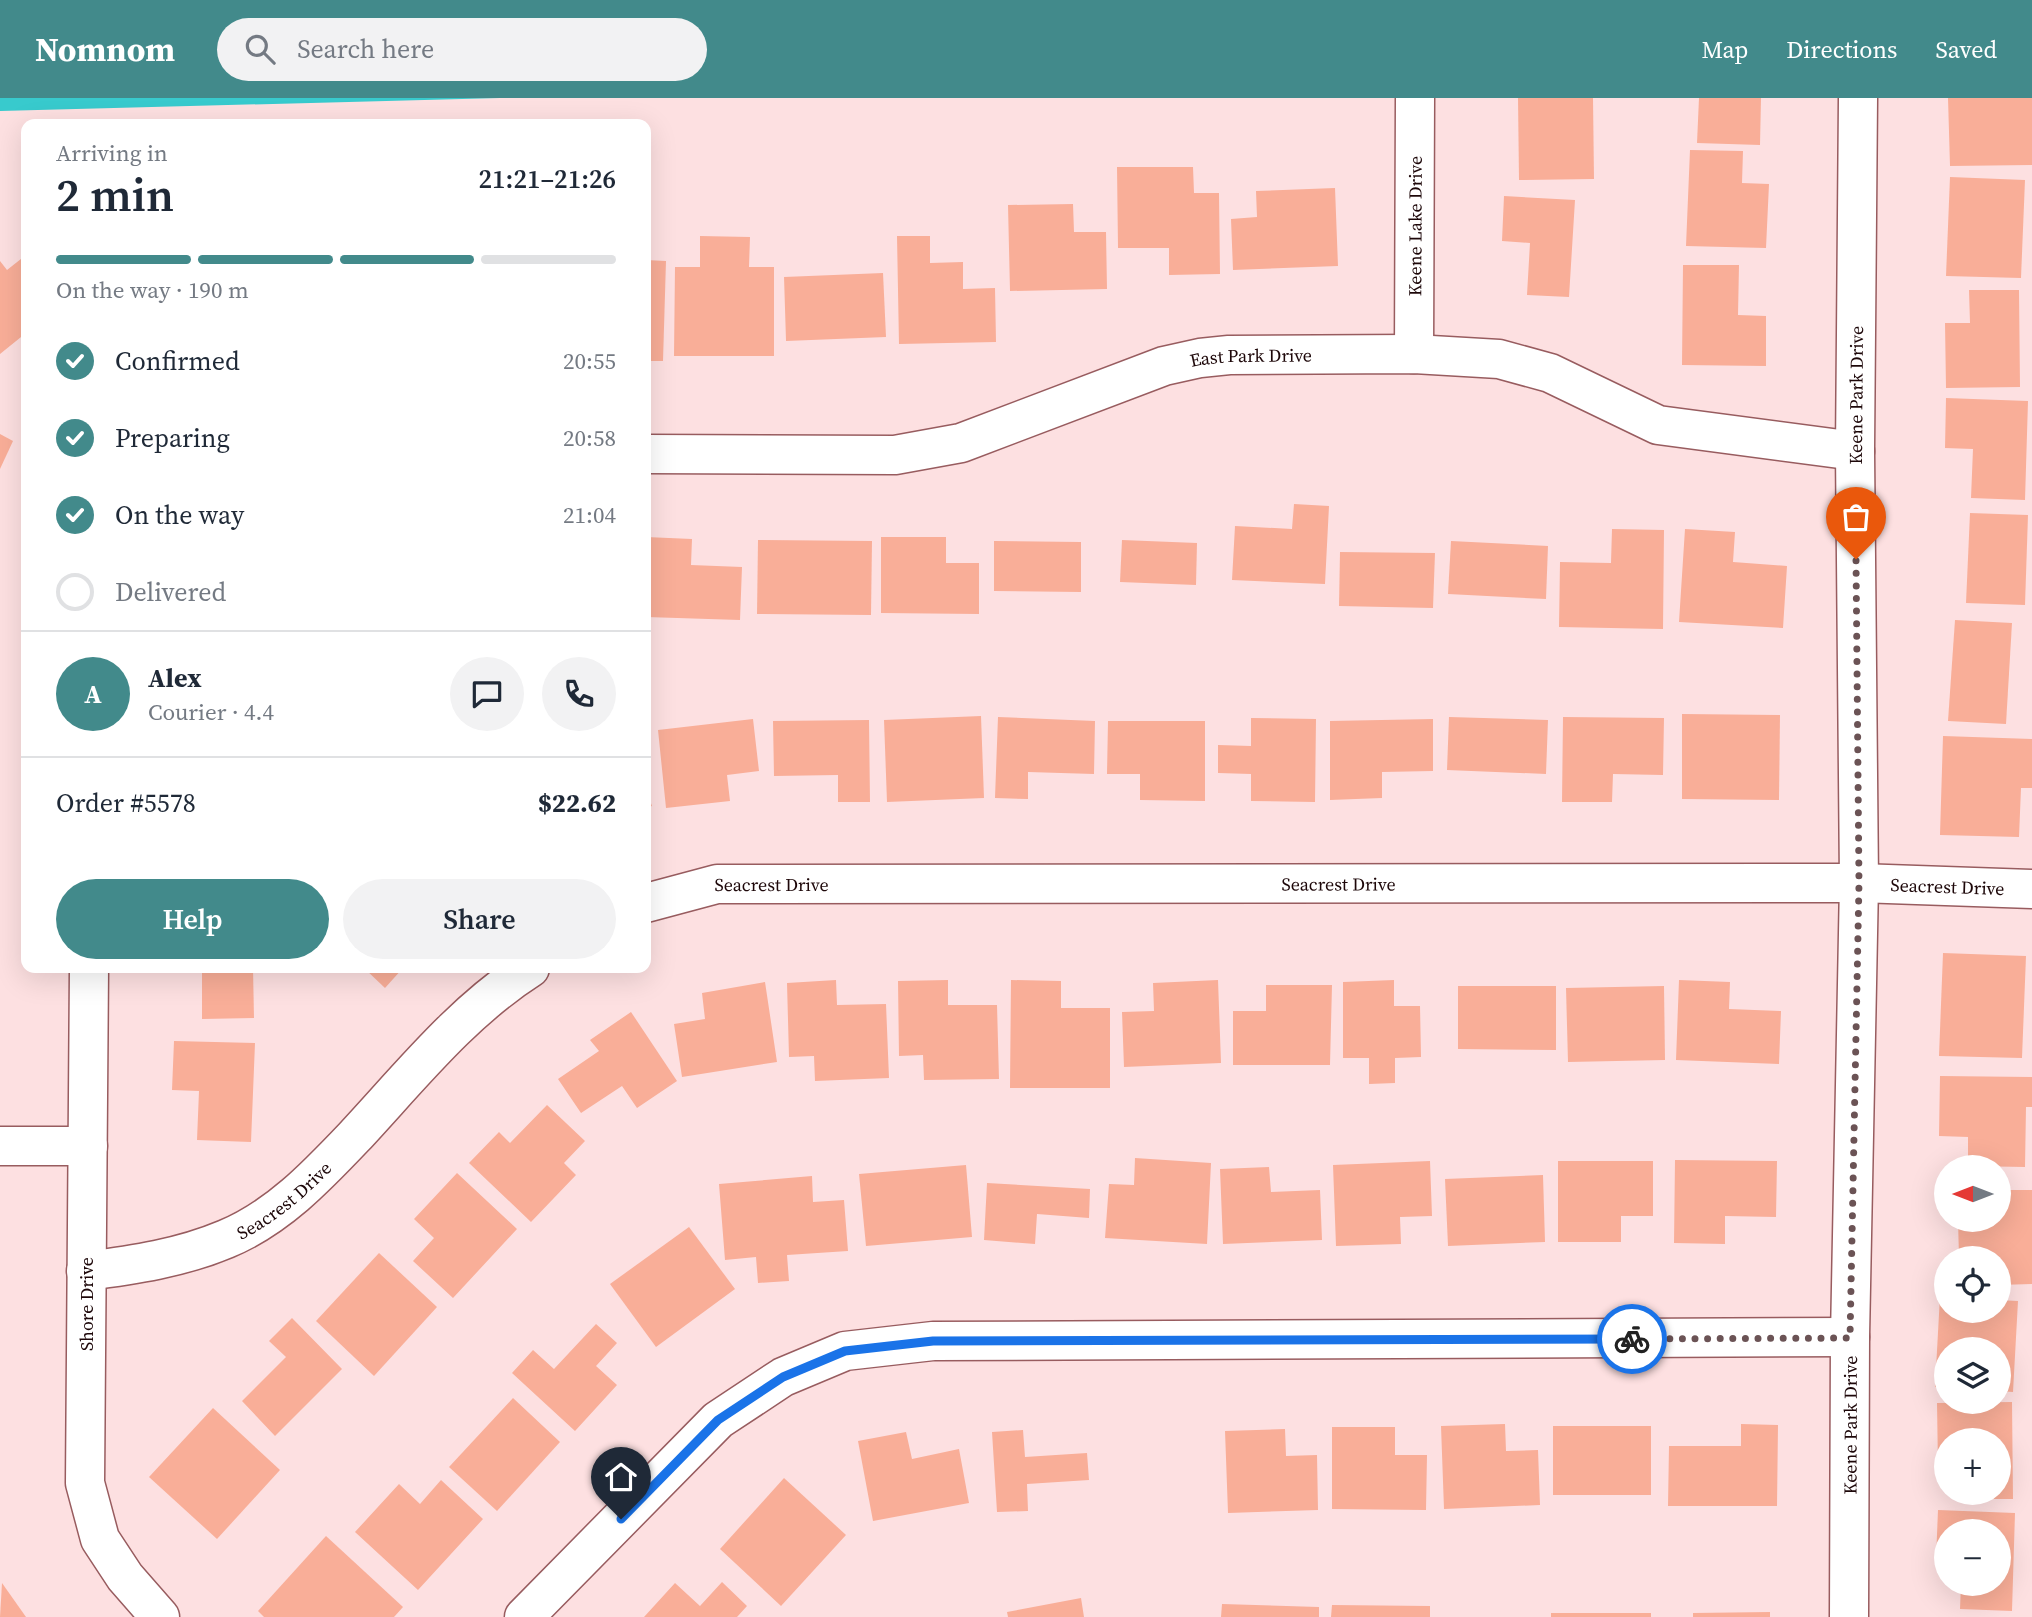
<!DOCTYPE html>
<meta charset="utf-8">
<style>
:root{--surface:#fff;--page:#f2f2f3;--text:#1f2937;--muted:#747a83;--line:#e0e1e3;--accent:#428a8b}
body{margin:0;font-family:"Source Serif 4",serif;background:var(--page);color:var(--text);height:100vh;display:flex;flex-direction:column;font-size:26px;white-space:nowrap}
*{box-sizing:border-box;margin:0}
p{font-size:23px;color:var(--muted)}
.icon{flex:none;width:38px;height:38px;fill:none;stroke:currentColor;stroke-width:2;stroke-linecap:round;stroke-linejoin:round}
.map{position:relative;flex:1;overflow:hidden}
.panel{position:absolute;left:21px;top:21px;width:630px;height:854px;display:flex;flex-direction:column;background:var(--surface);border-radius:14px;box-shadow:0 7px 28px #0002}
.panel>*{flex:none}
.needle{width:46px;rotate:270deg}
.buttons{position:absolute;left:1934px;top:1057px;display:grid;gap:14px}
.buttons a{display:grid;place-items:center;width:77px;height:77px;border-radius:50%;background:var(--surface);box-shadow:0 7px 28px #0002;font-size:35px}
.pin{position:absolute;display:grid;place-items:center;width:60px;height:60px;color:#fff;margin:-72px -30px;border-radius:50% 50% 50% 0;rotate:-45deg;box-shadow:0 0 7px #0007}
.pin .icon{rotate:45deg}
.courier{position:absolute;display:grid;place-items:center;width:70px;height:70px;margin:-35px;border:5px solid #1a73e8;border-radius:50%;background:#fff;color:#222;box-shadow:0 2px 9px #0007}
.head em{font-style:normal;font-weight:600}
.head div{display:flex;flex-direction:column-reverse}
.head{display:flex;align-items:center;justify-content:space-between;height:119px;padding:0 35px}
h1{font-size:46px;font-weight:600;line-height:52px}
.bar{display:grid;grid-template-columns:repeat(4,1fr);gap:10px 7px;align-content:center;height:84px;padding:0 35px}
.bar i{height:9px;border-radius:5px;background:var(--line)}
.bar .on{background:var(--accent)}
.bar p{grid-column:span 4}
.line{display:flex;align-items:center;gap:18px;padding:0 35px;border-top:2px solid var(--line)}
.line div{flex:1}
.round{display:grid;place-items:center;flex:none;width:74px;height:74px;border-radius:37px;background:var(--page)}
ol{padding:0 35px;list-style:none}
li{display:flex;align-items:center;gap:21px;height:77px}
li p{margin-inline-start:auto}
li .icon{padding:7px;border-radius:50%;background:var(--accent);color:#fff;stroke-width:4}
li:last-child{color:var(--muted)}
li i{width:38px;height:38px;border:4px solid var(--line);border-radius:50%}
.action{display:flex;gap:14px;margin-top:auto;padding:14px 35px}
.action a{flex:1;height:80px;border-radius:42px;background:var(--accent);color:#fff;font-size:28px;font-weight:600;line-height:80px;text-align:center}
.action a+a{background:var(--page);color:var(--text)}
header{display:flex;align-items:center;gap:42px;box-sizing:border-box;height:98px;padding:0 35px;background:var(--accent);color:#fff}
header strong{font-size:33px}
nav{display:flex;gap:38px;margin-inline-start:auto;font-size:24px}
.search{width:490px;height:63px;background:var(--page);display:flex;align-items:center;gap:18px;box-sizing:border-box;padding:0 24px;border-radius:38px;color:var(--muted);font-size:26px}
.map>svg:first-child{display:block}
.water{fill:#38cacd}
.building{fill:#f9ae98}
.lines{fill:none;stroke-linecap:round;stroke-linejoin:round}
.street-casing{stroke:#985c5f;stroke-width:41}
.street{stroke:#fff;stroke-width:38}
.done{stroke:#6b5355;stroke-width:7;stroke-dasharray:0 12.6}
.route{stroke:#1a73e8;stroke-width:9}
.labels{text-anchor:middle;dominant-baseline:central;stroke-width:5;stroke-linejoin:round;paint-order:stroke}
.street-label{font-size:18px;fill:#1d0709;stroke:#fff}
</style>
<header>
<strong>Nomnom</strong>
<div class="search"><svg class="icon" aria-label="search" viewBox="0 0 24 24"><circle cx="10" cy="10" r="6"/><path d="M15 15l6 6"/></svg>Search here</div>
<nav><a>Map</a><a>Directions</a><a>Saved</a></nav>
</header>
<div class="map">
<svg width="2032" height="1519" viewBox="0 0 2032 1519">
<rect width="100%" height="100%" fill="#fde0e1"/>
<path class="water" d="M0 0H500L0 13Z"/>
<g class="building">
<path d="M1518 0H1593L1594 81 1519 82Z"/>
<path d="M1699 0H1761L1760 47 1697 45Z"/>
<path d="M1948 0H2032V67L1950 68Z"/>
<path d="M1690 52 1743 53 1742 85 1769 86 1766 150 1686 148Z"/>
<path d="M1117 69H1193L1194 95H1219L1220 176 1169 177V150H1118Z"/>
<path d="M1950 79 2025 82 2021 180 1946 178Z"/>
<path d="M1335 90 1338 168 1233 172 1231 121 1257 119 1256 93Z"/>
<path d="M1504 98 1575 102 1569 199 1527 197 1530 145 1502 143Z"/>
<path d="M1073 106 1074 134H1106L1107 191 1010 193 1008 107Z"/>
<path d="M700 138 750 139 749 169H774V258H674L675 169H700Z"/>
<path d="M897 138H930V165L963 164V191L995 190 996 244 899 246Z"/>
<path d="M26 157V235L0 256V163L7 172Z"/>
<path d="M646 162 666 163 663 263H646Z"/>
<path d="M1683 167H1739L1738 217 1766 218V268L1682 267Z"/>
<path d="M883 175 886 239 786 243 784 179Z"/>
<path d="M1969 192H2019L2020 289 1946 290 1945 225H1970Z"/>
<path d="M1946 300 2028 303 2025 402 1971 400 1973 351 1945 350Z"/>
<path d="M0 336 13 343 0 371Z"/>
<path d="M1294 406 1329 408 1325 486 1232 482 1235 428 1292 431Z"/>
<path d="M1970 415 2028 417 2025 507 1966 505Z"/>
<path d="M1612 431 1664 432 1663 531 1559 529 1560 464 1611 465Z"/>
<path d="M1685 431 1735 434 1733 464 1787 468 1783 530 1679 524Z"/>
<path d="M646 439 692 441 691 467 742 469 740 522 646 519Z"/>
<path d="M881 439H946V465H979V516L881 515Z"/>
<path d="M758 442 872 443 871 517 757 516Z"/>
<path d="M1122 442 1197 445 1196 487 1120 484Z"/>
<path d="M994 443 1081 444V494L994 493Z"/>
<path d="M1451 443 1548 448 1546 501 1448 496Z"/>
<path d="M1340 454 1435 455 1433 510 1339 508Z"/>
<path d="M1955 522 2012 525 2006 626 1948 623Z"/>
<path d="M1682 616 1780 617 1779 702 1682 701Z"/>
<path d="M981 618 984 700 887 704 884 622Z"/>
<path d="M998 619 1095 623 1094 676 1028 674V701L995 700Z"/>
<path d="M1449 619 1548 622 1546 676 1447 672Z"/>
<path d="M1563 619 1664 620 1663 677 1613 676 1612 704H1562Z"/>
<path d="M1251 620 1316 621 1315 704 1251 703V676L1218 675V647L1251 648Z"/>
<path d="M753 621 759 673 727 677 730 703 666 710 658 632Z"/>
<path d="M1433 621V673L1382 674V700L1330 702V623Z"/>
<path d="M869 622 870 704H838V677L774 678 773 623Z"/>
<path d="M1108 623H1205V703L1140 702V676H1107Z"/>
<path d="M1943 638 2032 641V690H2021L2019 739 1940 737Z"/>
<path d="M646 692 652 708 646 710Z"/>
<path d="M1943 855 2026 858 2022 960 1939 958Z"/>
<path d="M202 870H253L254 920 202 921Z"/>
<path d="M364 870H403L385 890Z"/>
<path d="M836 882 837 907 886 906 889 980 815 983 814 958 789 959 787 885Z"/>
<path d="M948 882V907H997L999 981 924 982 923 957 899 958 898 883Z"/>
<path d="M1011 882 1061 883V910H1110V990H1010Z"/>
<path d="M1218 882 1221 965 1124 969 1122 914 1154 913 1153 885Z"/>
<path d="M1394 882V908H1420L1421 959 1395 960V985L1369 986V960H1343V884Z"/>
<path d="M1679 882 1730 884 1729 911 1781 913 1779 966 1676 962Z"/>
<path d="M765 884 777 964 682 979 674 926 705 921 702 895Z"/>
<path d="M1266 887H1332L1330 967H1233V913H1266Z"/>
<path d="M1458 888H1556V952L1458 951Z"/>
<path d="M1664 888 1665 962 1568 964 1566 890Z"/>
<path d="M631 914 677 983 637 1010 622 988 581 1015 558 981 599 953 590 942Z"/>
<path d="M174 943 255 945 251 1044 197 1042 199 993 172 992Z"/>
<path d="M1940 978 2032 979V1009H2026L2025 1069 1968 1068V1039L1939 1038Z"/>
<path d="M547 1007 585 1043 564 1065 576 1077 531 1124 469 1065 499 1034 510 1045Z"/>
<path d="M1135 1060 1211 1065 1207 1146 1105 1140 1109 1086 1134 1087Z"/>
<path d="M1675 1062 1777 1063 1776 1119 1725 1118V1146L1674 1145Z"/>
<path d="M1430 1063 1432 1118 1400 1119 1401 1146 1336 1148 1333 1067Z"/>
<path d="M1558 1063H1653V1118H1621V1144H1558Z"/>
<path d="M966 1067 972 1139 866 1148 859 1076Z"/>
<path d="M1269 1069 1271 1094 1320 1092 1322 1142 1223 1146 1220 1071Z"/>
<path d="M457 1075 517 1131 453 1200 413 1163 434 1140 414 1121Z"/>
<path d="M1543 1077 1545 1144 1448 1148 1445 1081Z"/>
<path d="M812 1078 813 1104 844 1102 848 1153 787 1157 789 1183 758 1185 756 1159 725 1162 719 1086Z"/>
<path d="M987 1085 1090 1091 1089 1120 1037 1116 1035 1146 984 1142Z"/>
<path d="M1998 1092H2032V1186L1998 1187V1160H1959L1958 1122H1998Z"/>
<path d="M689 1129 735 1191 656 1249 610 1186Z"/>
<path d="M379 1155 437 1209 374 1278 316 1223Z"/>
<path d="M1940 1198H1946V1213H1998V1202L2018 1203 2013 1294 1998 1293V1251H1946V1290L1935 1289Z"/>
<path d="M292 1220 342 1271 275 1338 242 1303 286 1259 269 1243Z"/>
<path d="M596 1226 617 1245 596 1268 617 1287 575 1333 512 1275 533 1252 554 1271Z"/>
<path d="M513 1300 560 1344 497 1413 449 1369Z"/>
<path d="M2012 1304 2013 1401H1963V1395H1998V1342H1946V1369L1938 1370 1937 1305Z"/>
<path d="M213 1310 280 1372 217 1441 149 1379Z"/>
<path d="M1505 1326 1506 1353 1538 1352 1540 1407 1444 1411 1441 1328Z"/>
<path d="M1741 1326 1778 1327 1777 1408H1668L1669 1348H1741Z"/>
<rect x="1553" y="1328" width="98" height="69"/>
<path d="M1332 1329H1395V1357H1427L1426 1412 1332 1411Z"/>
<path d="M1285 1331 1286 1358 1317 1357 1318 1412 1228 1415 1225 1333Z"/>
<path d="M1023 1332 1025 1359 1087 1355 1089 1382 1027 1386 1028 1413 997 1414 992 1334Z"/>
<path d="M906 1334 912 1361 959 1351 969 1405 873 1423 858 1343Z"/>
<path d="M784 1380 846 1437 781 1508 720 1451Z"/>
<path d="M441 1382 483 1421 418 1492 355 1434 399 1386 420 1406Z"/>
<path d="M1938 1412 2015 1415 2012 1513 1960 1511 1961 1486H1998V1433H1946V1462L1936 1461Z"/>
<path d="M326 1438 403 1509 394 1519H264L258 1513Z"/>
<path d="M722 1484 747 1508 737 1519H644L675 1485 700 1508Z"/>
<path d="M2 1485 26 1519H0Z"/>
<path d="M1081 1500 1084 1519H1008L1007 1514Z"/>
<path d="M1222 1506 1319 1509V1519H1221Z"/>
<path d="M1332 1507 1430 1508V1519H1331Z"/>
<path d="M1770 1514V1519H1693V1515Z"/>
<rect x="1551" y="1515" width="100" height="4"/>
</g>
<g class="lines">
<defs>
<g id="street">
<path id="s1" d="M1414 256 1415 0"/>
<path id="s2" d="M646 356 895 357 961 345 1164 268 1200 260 1229 257 1414 256 1499 261 1550 275 1658 327 1855 353"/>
<path id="s3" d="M646 805 717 786 1859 785 2032 791"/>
<path d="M89 870 85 1385 100 1441 125 1479 160 1519"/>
<path d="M0 1048H88"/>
<path id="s4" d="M86 1173C134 1167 181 1160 226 1141 277 1120 316 1079 354 1039 409 980 461 914 530 870"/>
<path d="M524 1519 718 1322 783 1279 845 1253 933 1243 1850 1239"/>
<path id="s5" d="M1849 1519 1850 1239 1859 785 1855 353 1858 0"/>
</g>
</defs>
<use href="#street" class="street-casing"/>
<use href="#street" class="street"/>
</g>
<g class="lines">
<path class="done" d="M1632 1241 1850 1240 1859 785 1856 461"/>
<path class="route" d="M621 1421 718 1322 783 1279 845 1253 933 1243 1632 1241"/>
</g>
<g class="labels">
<g class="street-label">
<text stroke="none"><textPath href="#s1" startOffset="128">Keene Lake Drive</textPath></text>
<text stroke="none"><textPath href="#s2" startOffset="621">East Park Drive</textPath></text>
<text stroke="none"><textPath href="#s5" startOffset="1222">Keene Park Drive</textPath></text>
<text stroke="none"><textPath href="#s3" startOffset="695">Seacrest Drive</textPath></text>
<text stroke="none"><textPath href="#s3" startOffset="128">Seacrest Drive</textPath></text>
<text stroke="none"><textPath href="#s3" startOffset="1304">Seacrest Drive</textPath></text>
<text stroke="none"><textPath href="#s4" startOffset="214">Seacrest Drive</textPath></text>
<text transform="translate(86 1206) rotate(-90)">Shore Drive</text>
<text stroke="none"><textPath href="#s5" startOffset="192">Keene Park Drive</textPath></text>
</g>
</g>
</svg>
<div class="buttons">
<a><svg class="needle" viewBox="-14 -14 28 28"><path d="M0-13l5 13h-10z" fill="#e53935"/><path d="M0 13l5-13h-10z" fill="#747a83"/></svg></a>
<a><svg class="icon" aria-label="locate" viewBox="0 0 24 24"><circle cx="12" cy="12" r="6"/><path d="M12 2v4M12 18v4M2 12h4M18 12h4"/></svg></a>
<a><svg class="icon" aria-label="layers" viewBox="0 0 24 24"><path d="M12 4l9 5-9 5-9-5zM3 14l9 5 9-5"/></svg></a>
<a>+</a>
<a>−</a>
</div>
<div class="pin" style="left:1856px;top:461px;background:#ea580c"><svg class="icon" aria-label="bag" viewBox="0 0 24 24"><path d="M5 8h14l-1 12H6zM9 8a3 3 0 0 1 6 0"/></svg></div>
<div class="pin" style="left:621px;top:1421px;background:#1f2937"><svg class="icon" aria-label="home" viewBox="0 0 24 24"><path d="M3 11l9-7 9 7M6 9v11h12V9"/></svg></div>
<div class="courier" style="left:1632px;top:1241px"><svg class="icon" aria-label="bike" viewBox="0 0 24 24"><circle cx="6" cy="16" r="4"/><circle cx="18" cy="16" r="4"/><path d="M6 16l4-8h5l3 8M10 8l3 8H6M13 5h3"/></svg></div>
<section class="panel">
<div class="head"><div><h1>2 min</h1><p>Arriving in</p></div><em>21:21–21:26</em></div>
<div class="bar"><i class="on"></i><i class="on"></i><i class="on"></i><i></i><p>On the way · 190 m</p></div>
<ol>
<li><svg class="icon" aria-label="check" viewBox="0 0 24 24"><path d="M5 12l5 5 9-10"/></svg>Confirmed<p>20:55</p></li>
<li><svg class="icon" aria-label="check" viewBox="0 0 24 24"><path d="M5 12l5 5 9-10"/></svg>Preparing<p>20:58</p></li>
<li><svg class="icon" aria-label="check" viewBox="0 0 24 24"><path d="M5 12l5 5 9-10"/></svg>On the way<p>21:04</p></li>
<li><i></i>Delivered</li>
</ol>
<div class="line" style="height:126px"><b class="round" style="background:var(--accent);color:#fff">A</b><div><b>Alex</b><p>Courier · 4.4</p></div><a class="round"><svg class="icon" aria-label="chat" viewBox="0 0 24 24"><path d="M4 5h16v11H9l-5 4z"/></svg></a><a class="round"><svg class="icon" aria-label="phone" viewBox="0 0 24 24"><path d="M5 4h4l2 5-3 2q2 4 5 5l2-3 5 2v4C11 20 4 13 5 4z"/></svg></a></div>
<div class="line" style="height:91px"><div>Order #5578</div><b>$22.62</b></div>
<div class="action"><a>Help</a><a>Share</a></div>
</section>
</div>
